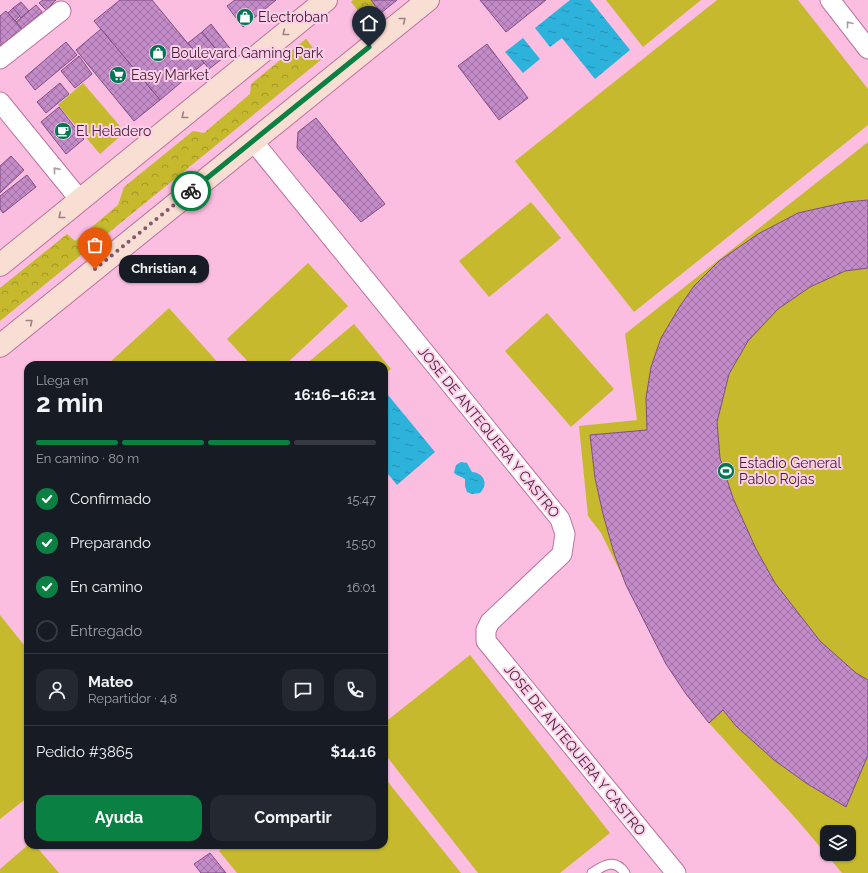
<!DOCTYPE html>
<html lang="es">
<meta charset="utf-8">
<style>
:root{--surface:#171b24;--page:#242831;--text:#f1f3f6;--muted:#9ea1a6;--line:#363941;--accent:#0b8043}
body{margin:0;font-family:Raleway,sans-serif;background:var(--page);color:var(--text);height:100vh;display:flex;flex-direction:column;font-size:15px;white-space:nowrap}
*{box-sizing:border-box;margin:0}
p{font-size:13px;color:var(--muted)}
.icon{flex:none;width:22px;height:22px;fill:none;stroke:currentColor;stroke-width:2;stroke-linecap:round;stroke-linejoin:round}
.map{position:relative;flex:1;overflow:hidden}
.side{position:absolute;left:24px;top:361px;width:364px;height:488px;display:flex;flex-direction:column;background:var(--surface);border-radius:12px;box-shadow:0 1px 3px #0004}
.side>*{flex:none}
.buttons{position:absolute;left:820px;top:825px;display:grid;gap:8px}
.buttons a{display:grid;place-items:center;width:36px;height:36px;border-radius:8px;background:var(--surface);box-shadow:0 1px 3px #0004;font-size:20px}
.pin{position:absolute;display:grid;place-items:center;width:34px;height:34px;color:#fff;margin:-41px -17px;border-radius:50% 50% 50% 0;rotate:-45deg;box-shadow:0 0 4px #0007}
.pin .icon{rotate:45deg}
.courier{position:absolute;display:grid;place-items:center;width:40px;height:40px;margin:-20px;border:3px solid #0b8043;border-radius:50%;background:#fff;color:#222;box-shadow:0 1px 5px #0007}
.bubble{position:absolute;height:28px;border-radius:12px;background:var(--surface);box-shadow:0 1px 3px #0004;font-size:13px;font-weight:700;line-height:28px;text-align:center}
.headline em{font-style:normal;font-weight:700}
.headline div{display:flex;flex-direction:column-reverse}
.headline{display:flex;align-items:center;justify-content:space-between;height:68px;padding:0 12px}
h1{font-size:26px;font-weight:700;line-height:30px}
.bar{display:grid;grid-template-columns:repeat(4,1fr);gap:6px 4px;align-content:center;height:48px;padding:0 12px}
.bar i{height:5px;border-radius:3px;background:var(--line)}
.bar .on{background:var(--accent)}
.bar p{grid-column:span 4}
.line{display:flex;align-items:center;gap:10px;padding:0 12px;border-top:1px solid var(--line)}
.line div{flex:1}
.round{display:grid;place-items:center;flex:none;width:42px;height:42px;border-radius:12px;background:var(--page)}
ol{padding:0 12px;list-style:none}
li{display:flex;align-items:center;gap:12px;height:44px}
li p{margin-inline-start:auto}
li .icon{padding:4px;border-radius:50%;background:var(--accent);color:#fff;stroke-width:4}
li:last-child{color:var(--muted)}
li i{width:22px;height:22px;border:2px solid var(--line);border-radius:50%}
.primary-button{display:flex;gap:8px;margin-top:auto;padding:8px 12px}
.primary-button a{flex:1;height:46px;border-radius:12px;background:var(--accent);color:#fff;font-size:16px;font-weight:700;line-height:46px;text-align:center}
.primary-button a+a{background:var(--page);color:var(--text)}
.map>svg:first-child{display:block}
.forest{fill:url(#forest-crowns)}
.pitch{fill:#c6b92e;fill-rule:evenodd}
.water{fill:url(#water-ripples)}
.building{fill:url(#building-cross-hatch);stroke:#814d86}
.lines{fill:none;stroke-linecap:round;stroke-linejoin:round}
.service-casing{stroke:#bb739e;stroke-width:11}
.minor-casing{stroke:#bb739e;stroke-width:21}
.secondary-casing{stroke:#bb739e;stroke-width:24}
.service{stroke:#fff;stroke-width:9}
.minor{stroke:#fff;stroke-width:19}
.secondary{stroke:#f9ded3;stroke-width:22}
.oneway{stroke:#9c8084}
.oneway2{stroke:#a99ca4}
.done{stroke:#815870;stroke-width:4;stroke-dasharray:0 7.2}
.route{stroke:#0b8043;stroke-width:5}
.labels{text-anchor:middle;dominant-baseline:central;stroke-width:4;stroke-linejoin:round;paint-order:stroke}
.poi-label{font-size:14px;fill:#3f2234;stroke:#ffcfea;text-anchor:start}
.street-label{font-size:14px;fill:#3f2234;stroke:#ffcfea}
</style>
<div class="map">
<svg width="868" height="873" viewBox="0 0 868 873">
<defs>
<pattern id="forest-crowns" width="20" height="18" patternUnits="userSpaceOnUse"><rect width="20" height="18" fill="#c6b92e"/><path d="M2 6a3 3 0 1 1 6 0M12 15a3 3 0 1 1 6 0" fill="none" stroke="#a29628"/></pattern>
<pattern id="water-ripples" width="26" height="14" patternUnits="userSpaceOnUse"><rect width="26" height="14" fill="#2cb2db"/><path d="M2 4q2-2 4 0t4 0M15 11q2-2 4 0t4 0" fill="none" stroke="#2790b2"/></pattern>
<pattern id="building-cross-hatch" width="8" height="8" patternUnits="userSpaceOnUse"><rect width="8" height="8" fill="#c38cc8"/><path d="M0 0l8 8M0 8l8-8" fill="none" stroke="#a072a3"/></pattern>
</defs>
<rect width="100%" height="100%" fill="#fbbde0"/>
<g class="forest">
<path d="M353 0H394L367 22 351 2Z"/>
<path d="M306 39 322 59 0 321V288L67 234 75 241 118 205 124 187 193 131 204 133 250 94 251 84Z"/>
</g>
<g class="pitch">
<path d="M606 0H701L643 47Z"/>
<path d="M717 0H798L868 89V125L634 312 515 161Z"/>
<path d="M83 83 125 132 100 154 58 105Z"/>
<path d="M868 142V873H842L799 822 709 723 686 694 666 664 601 533 588 516 579 426 637 420 625 334ZM827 832H849V854H827Z"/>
<path d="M531 202 561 238 489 297 459 261Z"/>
<path d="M308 263 348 306 285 365H251L227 339Z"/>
<path d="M169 308 220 365H107Z"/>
<path d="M547 313 614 389 571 427 505 351Z"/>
<path d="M354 324 391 369 384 374V365H305Z"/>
<path d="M0 615 28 650V797L0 819Z"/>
<path d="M470 655 610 833 560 873H478L384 753V723Z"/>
<path d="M384 777 461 873H237L219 851 226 845H384Z"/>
<path d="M28 845H35L59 873H0V869Z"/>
</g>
<g class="water">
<path d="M570 0H590L630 50 595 79 562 38 550 47 535 28Z"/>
<path d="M523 38 540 59 523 73 505 52Z"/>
<path d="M388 395 435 452 397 485 384 469V398Z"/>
<path d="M461 462 467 463 472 472C484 473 489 484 480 493L472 494 467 492 465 486V479C461 476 457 476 454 473L456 465Z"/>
</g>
<g class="building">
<path d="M43 0H56L46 10 39 3Z"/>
<path d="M120 0H152L204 63 160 100 94 21Z"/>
<path d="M235 0H276L243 27 227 6Z"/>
<path d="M371 0H397L381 13Z"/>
<path d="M480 0H546L506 32Z"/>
<path d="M21 2 29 11 21 18 13 8Z"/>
<path d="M36 5 42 12 22 29 16 22Z"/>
<path d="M13 8 20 16 15 21 8 13Z"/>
<path d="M6 11 22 29 0 46V16Z"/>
<path d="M211 24 232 51 223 58 202 32Z"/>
<path d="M101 29 160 100 134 121 76 50Z"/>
<path d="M202 32 223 58 209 69 188 43Z"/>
<path d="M66 42 77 55 35 90 25 77Z"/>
<path d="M487 44 528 98 499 120 458 66Z"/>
<path d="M79 56 92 74 75 88 61 71Z"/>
<path d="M60 83 69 94 46 113 37 102Z"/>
<path d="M59 107 84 139 66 154 41 122Z"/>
<path d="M316 118 385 204 361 222 297 148 298 132Z"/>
<path d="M11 156 24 170 0 193V166Z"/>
<path d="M27 175 36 187 3 213 0 209V196Z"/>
<path d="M868 200V268L845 271 810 287 778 309 748 341 729 374 717 422 720 458 733 498 756 549 775 583 820 641 856 673 868 680V755L846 807 806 783 774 760 736 726 723 710 709 723 686 694 666 664 626 585 614 553 603 514 595 478 590 435 647 430 646 398 651 367 661 338 680 306 694 286 719 261 758 234 798 213 847 202Z"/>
<path d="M210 853 226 873H201L194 864Z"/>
</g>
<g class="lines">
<defs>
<path id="service" d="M592 873C604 865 615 858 625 873"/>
<g id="minor">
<path d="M830 0 868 49"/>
<path d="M0 59 61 11"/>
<path d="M0 102 80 200"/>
<path d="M253 141 560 519 565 534 562 554 490 622 486 630V641L676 873"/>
</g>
<g id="secondary">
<path d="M0 265 326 0"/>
<path d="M0 346 428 0"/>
</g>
</defs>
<use href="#service" class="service-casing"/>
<use href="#minor" class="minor-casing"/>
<use href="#secondary" class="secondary-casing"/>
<use href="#service" class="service"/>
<use href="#minor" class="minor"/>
<use href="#secondary" class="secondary"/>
</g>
<defs><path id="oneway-chevron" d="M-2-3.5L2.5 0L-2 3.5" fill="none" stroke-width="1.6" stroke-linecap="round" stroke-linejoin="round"/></defs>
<g class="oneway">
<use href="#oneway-chevron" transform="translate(403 20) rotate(-39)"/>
<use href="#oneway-chevron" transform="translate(285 33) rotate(141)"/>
<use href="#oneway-chevron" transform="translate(184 116) rotate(141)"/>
<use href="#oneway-chevron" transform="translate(61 216) rotate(141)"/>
<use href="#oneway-chevron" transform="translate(30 322) rotate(-39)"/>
</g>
<g class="oneway2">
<use href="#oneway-chevron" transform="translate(849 24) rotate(-128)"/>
<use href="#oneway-chevron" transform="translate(56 170) rotate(-129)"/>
</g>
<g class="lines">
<path class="done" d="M95 269 191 191"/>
<path class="route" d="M191 191 369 47"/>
</g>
<defs>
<symbol id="shop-disc" viewBox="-11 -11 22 22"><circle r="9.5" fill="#007753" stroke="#ffcfea"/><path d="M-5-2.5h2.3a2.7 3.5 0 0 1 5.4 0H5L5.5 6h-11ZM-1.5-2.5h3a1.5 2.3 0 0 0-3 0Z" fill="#fff"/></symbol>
<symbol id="supermarket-disc" viewBox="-11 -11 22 22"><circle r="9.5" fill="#007753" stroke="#ffcfea"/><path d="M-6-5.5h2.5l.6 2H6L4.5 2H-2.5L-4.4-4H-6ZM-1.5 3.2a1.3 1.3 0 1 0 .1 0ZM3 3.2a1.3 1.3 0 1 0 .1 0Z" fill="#fff"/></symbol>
<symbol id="cafe-disc" viewBox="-11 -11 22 22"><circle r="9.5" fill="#007753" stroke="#ffcfea"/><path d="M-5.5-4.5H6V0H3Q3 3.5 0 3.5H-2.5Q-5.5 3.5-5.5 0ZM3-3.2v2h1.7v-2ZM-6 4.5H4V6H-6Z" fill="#fff"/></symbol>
<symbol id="stadium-disc" viewBox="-11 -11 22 22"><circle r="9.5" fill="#007753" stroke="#ffcfea"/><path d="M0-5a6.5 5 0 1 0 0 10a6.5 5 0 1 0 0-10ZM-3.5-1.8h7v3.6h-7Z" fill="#fff"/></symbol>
</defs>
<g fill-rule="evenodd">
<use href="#shop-disc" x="235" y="7" width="20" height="20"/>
<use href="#shop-disc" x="148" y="43" width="20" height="20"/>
<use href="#supermarket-disc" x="108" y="65" width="20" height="20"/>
<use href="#cafe-disc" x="53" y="121" width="20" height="20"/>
<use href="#stadium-disc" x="716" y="461" width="20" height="20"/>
</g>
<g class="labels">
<g class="poi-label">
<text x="258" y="17">Electroban</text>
<text x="171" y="53">Boulevard Gaming Park</text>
<text x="131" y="75">Easy Market</text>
<text x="76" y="131">El Heladero</text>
<text x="739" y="463">Estadio General<tspan x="739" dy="16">Pablo Rojas</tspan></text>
</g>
<g class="street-label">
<text transform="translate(489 432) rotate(51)">JOSE DE ANTEQUERA Y CASTRO</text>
<text transform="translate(575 750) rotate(51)">JOSE DE ANTEQUERA Y CASTRO</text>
</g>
</g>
</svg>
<div class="buttons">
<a><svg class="icon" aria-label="layers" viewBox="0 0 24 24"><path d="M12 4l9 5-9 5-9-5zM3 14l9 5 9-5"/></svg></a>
</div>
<div class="pin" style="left:95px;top:269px;background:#ea580c"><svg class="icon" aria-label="bag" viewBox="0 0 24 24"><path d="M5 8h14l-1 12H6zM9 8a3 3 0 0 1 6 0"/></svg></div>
<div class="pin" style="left:369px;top:47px;background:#1f2937"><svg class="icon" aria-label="home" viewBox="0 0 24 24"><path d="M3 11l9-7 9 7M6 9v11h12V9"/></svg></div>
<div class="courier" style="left:191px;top:191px"><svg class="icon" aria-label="bike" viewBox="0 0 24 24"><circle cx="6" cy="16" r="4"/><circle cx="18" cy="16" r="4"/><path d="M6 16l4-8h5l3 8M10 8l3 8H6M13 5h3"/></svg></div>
<div class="bubble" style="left:119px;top:255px;width:90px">Christian 4</div>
<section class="side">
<div class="headline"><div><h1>2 min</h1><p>Llega en</p></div><em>16:16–16:21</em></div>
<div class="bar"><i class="on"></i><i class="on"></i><i class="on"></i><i></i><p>En camino · 80 m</p></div>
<ol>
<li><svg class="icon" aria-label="check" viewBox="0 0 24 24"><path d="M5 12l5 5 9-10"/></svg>Confirmado<p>15:47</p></li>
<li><svg class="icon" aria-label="check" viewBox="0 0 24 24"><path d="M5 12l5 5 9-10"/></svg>Preparando<p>15:50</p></li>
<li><svg class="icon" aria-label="check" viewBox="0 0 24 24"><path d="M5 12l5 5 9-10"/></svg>En camino<p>16:01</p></li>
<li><i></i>Entregado</li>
</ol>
<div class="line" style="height:72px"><a class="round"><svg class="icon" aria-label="person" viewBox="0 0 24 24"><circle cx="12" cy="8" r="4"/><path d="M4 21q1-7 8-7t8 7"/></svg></a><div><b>Mateo</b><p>Repartidor · 4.8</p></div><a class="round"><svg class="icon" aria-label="chat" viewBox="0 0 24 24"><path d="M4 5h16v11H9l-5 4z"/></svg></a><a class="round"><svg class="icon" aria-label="phone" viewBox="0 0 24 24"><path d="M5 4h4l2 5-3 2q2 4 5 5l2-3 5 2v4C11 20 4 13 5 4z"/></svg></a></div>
<div class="line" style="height:52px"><div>Pedido #3865</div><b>$14.16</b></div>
<div class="primary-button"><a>Ayuda</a><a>Compartir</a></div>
</section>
</div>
